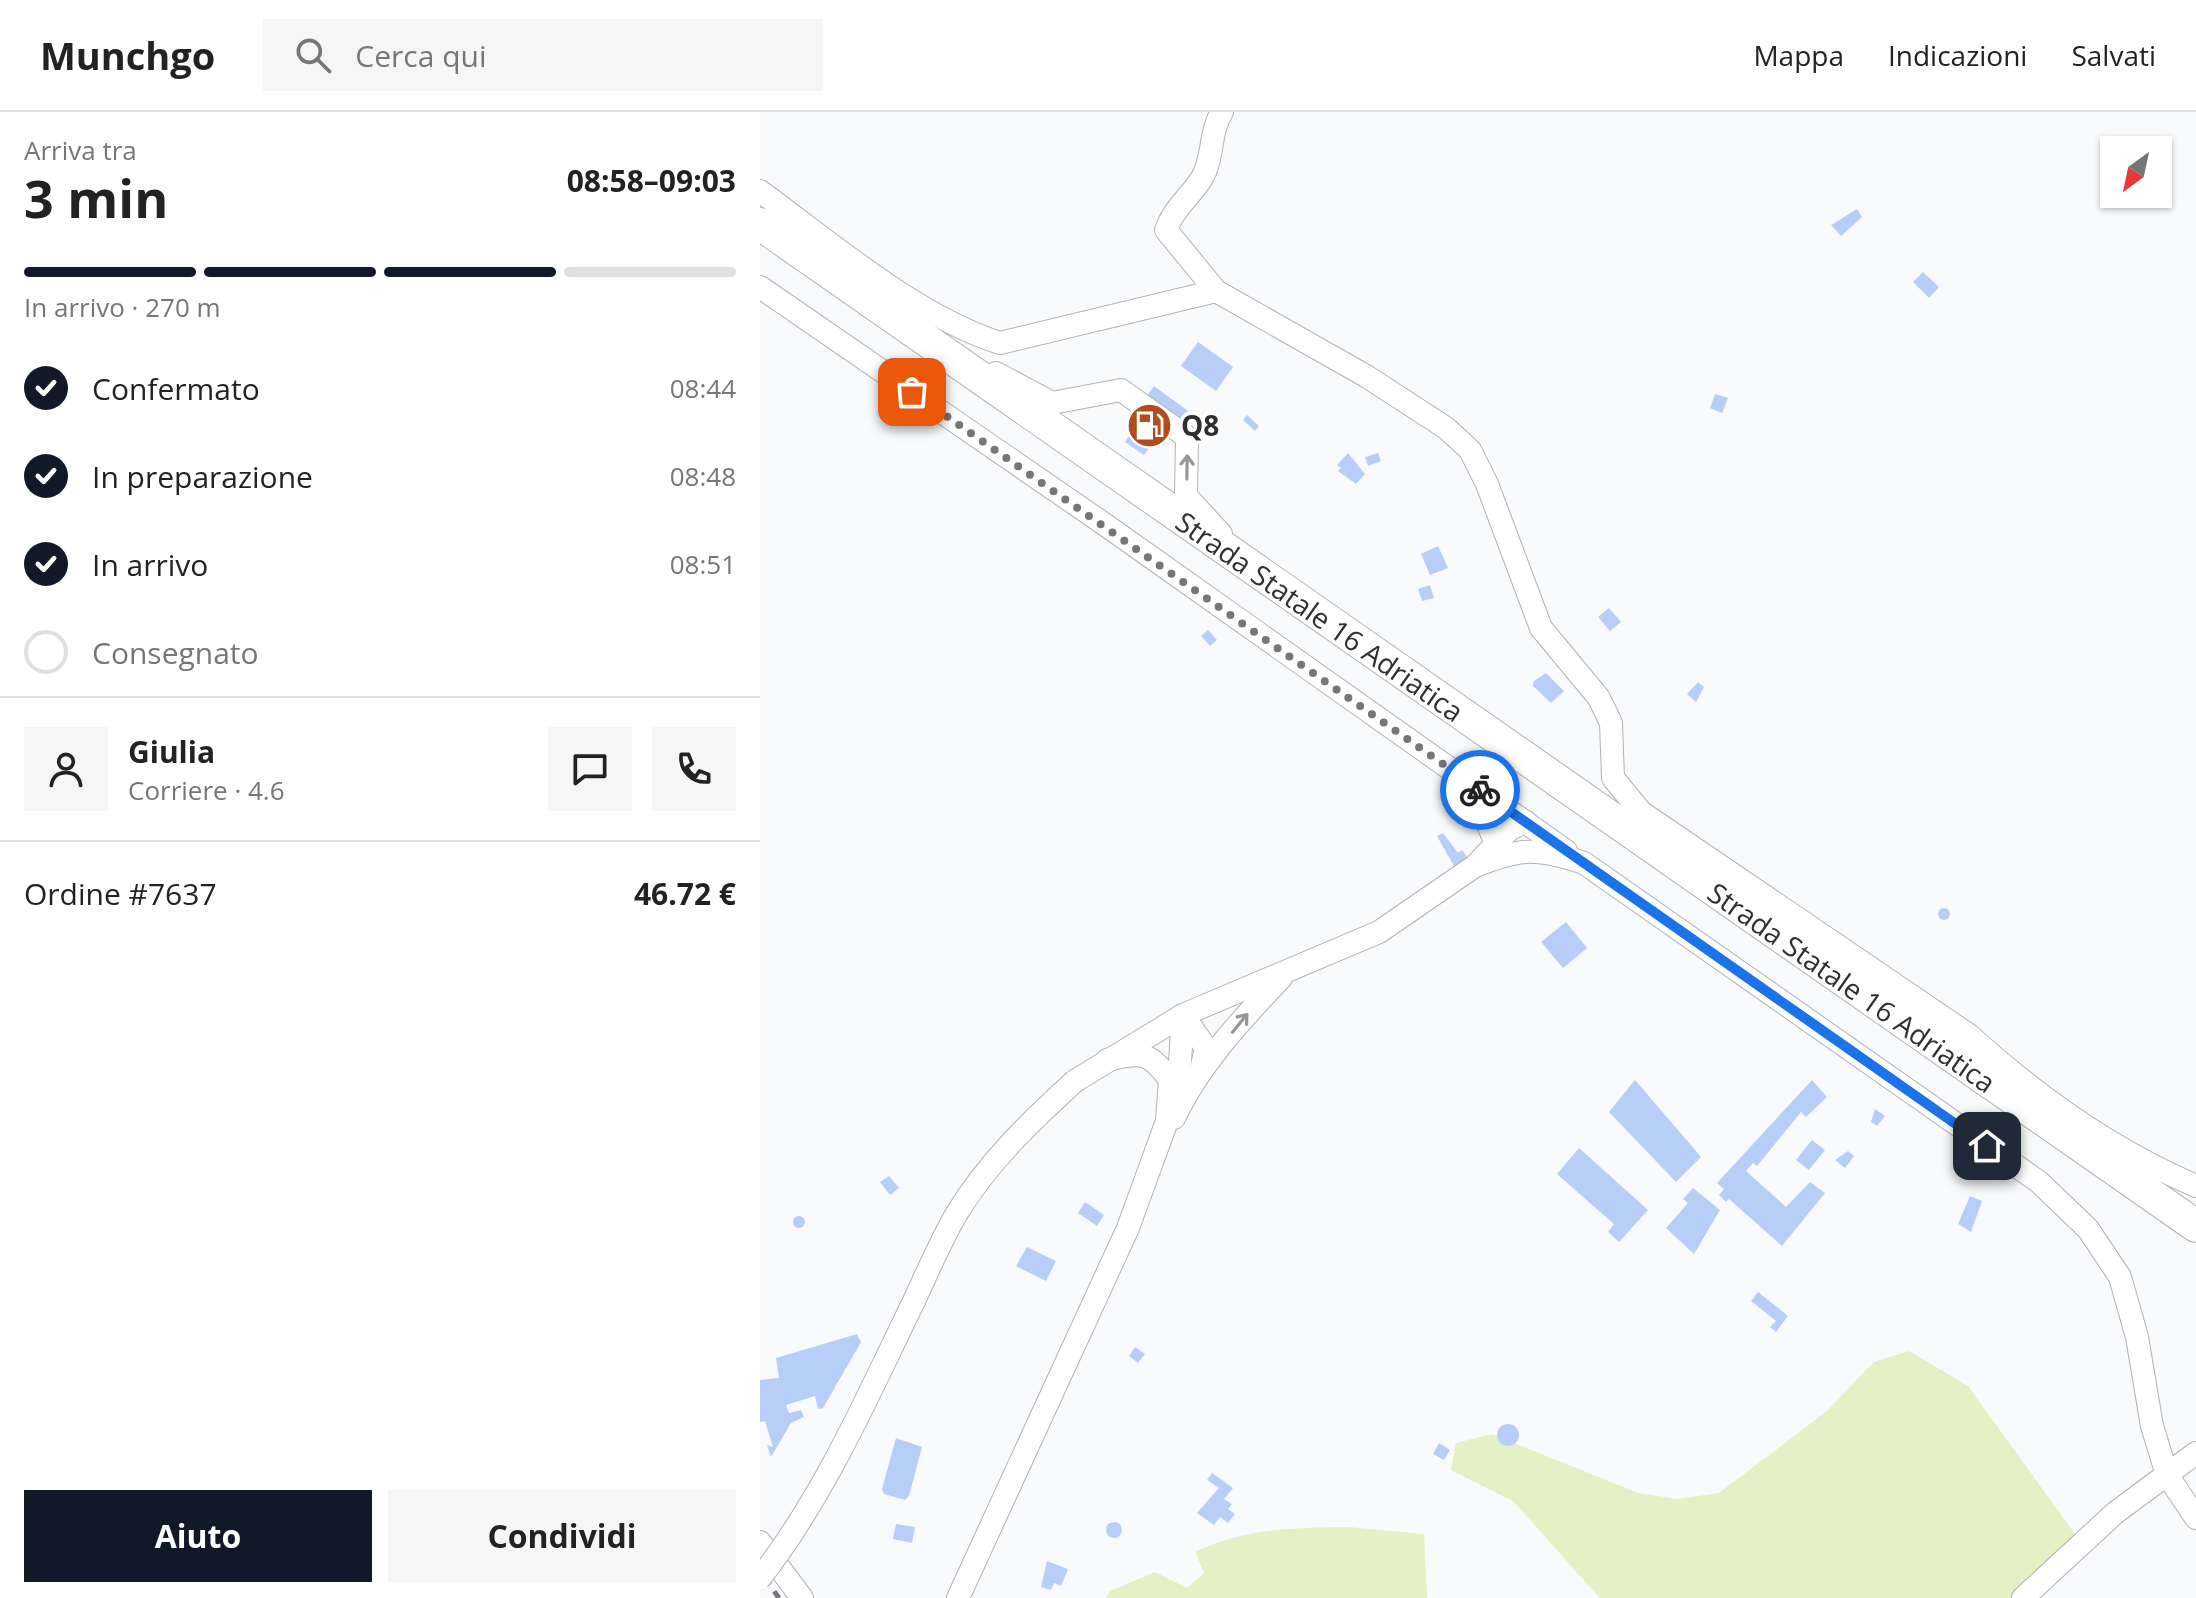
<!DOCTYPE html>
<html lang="it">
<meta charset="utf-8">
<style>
:root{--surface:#fff;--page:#f6f6f6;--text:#222;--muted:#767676;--line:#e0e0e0;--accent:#111827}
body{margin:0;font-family:"Open Sans",sans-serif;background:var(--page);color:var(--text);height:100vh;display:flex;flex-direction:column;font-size:30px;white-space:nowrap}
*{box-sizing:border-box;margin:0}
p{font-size:26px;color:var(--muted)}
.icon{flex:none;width:44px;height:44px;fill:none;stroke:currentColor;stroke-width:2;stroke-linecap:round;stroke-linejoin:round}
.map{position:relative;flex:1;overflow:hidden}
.sheet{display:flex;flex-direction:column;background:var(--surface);width:760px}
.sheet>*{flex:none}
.needle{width:52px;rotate:213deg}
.tools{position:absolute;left:1340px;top:24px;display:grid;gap:16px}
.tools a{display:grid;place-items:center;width:72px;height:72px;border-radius:0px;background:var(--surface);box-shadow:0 2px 6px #0004;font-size:40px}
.pin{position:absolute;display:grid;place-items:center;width:68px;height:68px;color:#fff;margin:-34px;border-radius:16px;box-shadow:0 4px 12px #0006}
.courier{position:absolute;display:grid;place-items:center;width:80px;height:80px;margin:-40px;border:6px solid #1a73e8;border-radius:50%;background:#fff;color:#222;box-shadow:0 2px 10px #0007}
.overview em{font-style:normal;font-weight:700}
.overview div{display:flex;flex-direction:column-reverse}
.overview{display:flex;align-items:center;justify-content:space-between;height:136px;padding:0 24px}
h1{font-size:52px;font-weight:700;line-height:60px}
.bar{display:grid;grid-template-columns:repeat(4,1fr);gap:12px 8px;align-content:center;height:96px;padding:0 24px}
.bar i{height:10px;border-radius:6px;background:var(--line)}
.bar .selected{background:var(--accent)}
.bar p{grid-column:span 4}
.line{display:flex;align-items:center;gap:20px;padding:0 24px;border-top:2px solid var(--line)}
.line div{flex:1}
.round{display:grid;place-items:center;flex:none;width:84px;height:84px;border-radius:0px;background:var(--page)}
ol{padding:0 24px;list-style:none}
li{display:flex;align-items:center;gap:24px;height:88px}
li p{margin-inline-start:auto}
li .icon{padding:8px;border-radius:50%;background:var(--accent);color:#fff;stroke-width:4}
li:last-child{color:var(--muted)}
li i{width:44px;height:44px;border:4px solid var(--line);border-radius:50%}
.button{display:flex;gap:16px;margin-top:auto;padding:16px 24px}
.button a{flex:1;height:92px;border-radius:0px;background:var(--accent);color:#fff;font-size:32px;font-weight:700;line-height:92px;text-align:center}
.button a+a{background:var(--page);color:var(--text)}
header{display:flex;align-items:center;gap:48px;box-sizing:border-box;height:112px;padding:0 40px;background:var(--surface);border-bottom:2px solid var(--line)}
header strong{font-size:38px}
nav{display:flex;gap:44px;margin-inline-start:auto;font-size:28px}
.search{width:560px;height:72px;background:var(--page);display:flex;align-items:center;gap:20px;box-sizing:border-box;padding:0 28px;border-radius:0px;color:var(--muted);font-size:30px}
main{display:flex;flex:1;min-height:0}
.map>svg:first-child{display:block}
.green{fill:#e3f1c5}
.building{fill:#b7cff8}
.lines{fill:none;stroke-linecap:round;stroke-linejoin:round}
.minor-casing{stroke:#b1b2b5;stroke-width:24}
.highway-casing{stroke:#b1b2b5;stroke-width:34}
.minor{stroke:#fff;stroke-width:22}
.highway{stroke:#fff;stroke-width:32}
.rail{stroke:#767678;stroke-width:5;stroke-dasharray:16 8;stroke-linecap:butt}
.minor-bridge-casing{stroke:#b1b2b5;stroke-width:24;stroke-linecap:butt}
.minor-bridge{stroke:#fff;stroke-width:22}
.oneway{stroke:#979798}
.done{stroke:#757677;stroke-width:8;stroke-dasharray:0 14.4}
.route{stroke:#1a73e8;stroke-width:10}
.labels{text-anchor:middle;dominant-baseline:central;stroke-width:7;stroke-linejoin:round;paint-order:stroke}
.poi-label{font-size:28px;font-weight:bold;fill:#2f2f30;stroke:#fff;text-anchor:start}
.street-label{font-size:28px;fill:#2f2f30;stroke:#fff}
</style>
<header>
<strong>Munchgo</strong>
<div class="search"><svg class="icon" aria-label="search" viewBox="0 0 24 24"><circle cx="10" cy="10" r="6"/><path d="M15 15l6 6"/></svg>Cerca qui</div>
<nav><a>Mappa</a><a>Indicazioni</a><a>Salvati</a></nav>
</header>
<main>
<section class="sheet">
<div class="overview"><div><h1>3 min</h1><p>Arriva tra</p></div><em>08:58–09:03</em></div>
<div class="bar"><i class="selected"></i><i class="selected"></i><i class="selected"></i><i></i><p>In arrivo · 270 m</p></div>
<ol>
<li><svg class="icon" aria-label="check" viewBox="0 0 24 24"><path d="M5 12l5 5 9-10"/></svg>Confermato<p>08:44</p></li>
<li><svg class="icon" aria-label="check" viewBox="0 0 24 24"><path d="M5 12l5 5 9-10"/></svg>In preparazione<p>08:48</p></li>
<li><svg class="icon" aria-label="check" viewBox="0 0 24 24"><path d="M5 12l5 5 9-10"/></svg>In arrivo<p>08:51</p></li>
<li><i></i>Consegnato</li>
</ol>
<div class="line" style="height:144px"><a class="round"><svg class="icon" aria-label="person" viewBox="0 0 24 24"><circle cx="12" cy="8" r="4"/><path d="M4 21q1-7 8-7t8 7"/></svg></a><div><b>Giulia</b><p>Corriere · 4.6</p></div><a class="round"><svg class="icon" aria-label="chat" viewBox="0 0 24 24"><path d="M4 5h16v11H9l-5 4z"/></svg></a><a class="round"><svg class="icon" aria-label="phone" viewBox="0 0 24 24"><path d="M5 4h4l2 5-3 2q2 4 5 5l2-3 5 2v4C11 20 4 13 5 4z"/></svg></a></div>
<div class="line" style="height:104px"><div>Ordine #7637</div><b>46.72 €</b></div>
<div class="button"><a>Aiuto</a><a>Condividi</a></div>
</section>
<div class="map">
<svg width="1436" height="1486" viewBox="0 0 1436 1486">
<rect width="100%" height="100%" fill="#f8fafc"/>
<g class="green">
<path d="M1149 1239 1208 1274 1320 1429 1252 1486H840L753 1389 691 1358 696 1331 732 1322 878 1381 917 1387 959 1381 1067 1299 1114 1250Z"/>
<path d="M588 1415 664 1422 667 1486H346L350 1479 395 1460 427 1476 444 1461 435 1440C485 1416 533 1416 588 1415Z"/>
</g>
<g class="building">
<path d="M1097 97 1102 105 1081 124 1071 113Z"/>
<path d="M1163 160 1179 175 1169 186 1153 170Z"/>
<path d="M438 230 473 255 456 279 421 254Z"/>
<path d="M394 274 428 299 403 334 395 328 384 343 365 330 376 314 369 309Z"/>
<path d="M955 282 968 286 962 301 950 296Z"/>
<path d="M487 303 499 314 495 319 483 308Z"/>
<path d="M588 341 605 362 596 372 578 359 581 356 577 353Z"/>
<path d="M618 341 621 349 608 354 605 345Z"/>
<path d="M678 434 688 456 670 463 661 442Z"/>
<path d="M670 473 674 486 662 489 658 477Z"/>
<path d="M849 496 861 510 850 519 838 505Z"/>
<path d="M448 518 457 528 450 534 441 524Z"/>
<path d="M786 561 804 579 791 591 773 574 774 569Z"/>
<path d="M938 570 944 575 936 590 927 582Z"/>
<path d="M683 721 698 741 702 738 709 748 695 756 677 724Z"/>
<circle cx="1184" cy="802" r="6"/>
<path d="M806 810 827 836 803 856 781 830Z"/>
<path d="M875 968 941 1045 916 1070 849 1000Z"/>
<path d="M1052 968 1067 985 1046 1005 1041 1000 997 1054 993 1051 986 1059 1026 1095 1050 1070 1065 1081 1022 1134 969 1087 966 1090 959 1083 964 1077 957 1071Z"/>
<path d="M1115 997 1125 1004 1117 1014 1111 1010Z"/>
<path d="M1052 1028 1065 1038 1049 1058 1036 1048Z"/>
<path d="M819 1036 888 1098 859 1130 848 1120 854 1112 797 1062Z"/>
<path d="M1088 1039 1094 1044 1085 1056 1075 1048Z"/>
<path d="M129 1064 139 1076 130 1083 120 1070Z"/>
<path d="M933 1076 960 1098 934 1142 906 1116 928 1091 923 1087Z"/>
<path d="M1210 1084 1222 1089 1211 1120 1198 1112Z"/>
<path d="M325 1090 344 1103 337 1114 318 1101Z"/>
<circle cx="39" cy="1110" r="6"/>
<path d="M267 1135 296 1149 286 1169 256 1154Z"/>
<path d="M998 1180 1028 1204 1016 1220 1010 1215 1016 1209 991 1189Z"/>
<path d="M97 1222 101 1230 63 1296 58 1297 55 1284 26 1293 29 1301 41 1298 44 1305 31 1311 11 1345 7 1333 13 1335 5 1309 0 1310V1268L19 1266 16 1246Z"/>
<path d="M375 1235 385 1242 378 1251 369 1244Z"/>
<circle cx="748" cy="1323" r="11"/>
<path d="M136 1326 162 1335 149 1384 145 1388 124 1382 122 1377Z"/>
<path d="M679 1331 690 1338 684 1348 673 1342Z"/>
<path d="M452 1361 473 1376 464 1387 472 1392 468 1397 475 1402 468 1411 460 1405 454 1413 437 1401 459 1376 447 1368Z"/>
<circle cx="354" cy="1418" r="8"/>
<path d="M136 1412 155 1415 152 1431 133 1427Z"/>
<path d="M287 1449 308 1457 301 1474 294 1471 291 1478 281 1475Z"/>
</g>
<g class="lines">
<defs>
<g id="minor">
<path d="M0 79C71 131 157 205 240 231L456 179 606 264 686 316 710 338 727 372 781 516 839 586 851 611 853 666 881 700 1209 923C1276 984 1352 1038 1436 1074"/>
<path d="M0 175 347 414 806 739"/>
<path d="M456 179 406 118C413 97 430 85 442 66 454 46 449 20 462 0"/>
<path d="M236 261 292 291 361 278 427 325 426 384 461 422"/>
<path d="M712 674 736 732"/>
<path d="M715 754C760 736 777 735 824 751L1279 1070 1328 1117 1360 1165 1377 1225 1392 1314 1407 1363 1436 1406"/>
<path d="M423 903 446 936 441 958"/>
<path d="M315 969 423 903 619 820 715 754 750 717 766 710"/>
<path d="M412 984 419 965 423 903"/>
<path d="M414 1006C439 953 481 908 521 866"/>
<path d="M0 1430 42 1486"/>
<path d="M198 1486 368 1116 407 1009 410 968C389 939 381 940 347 948"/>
<path d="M1263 1486 1355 1401 1436 1341"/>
</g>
<path id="highway" d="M0 112 1436 1114"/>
</defs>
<use href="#minor" class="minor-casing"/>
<use href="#highway" class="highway-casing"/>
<use href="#minor" class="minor"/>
<use href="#highway" class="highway"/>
<path class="rail" d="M0 1460 19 1486"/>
<defs>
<path id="minor-bridge" d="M0 1466C65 1383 108 1283 154 1189 168 1159 181 1128 197 1101 228 1050 271 1009 315 969"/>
</defs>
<use href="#minor-bridge" class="minor-bridge-casing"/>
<use href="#minor-bridge" class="minor-bridge"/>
</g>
<defs><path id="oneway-shaft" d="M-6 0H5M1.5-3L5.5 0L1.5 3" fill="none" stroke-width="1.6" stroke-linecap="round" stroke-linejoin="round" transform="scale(2)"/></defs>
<g class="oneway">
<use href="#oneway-shaft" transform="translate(427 355) rotate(-89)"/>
<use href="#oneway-shaft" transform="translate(480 911) rotate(-51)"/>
</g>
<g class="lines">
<path class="done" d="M152 280 720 678"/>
<path class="route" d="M720 678 1227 1034"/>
</g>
<defs>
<symbol id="fuel-disc" viewBox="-11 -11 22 22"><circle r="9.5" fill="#b14c1c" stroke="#fff"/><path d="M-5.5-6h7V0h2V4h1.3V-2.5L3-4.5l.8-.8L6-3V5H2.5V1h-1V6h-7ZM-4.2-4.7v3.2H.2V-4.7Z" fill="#fff"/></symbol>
</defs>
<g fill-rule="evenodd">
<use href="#fuel-disc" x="364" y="288" width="51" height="51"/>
</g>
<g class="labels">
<g class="poi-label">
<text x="421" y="313">Q8</text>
</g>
<g class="street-label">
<text transform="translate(560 504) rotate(35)">Strada Statale 16 Adriatica</text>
<text transform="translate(1092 875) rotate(35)">Strada Statale 16 Adriatica</text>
</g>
</g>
</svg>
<div class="tools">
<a><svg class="needle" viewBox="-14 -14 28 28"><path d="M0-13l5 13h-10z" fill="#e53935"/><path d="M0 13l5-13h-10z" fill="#767676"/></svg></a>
</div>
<div class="pin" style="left:152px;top:280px;background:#ea580c"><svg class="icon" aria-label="bag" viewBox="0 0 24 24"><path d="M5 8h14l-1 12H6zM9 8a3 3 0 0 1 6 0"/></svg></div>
<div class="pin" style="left:1227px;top:1034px;background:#1f2937"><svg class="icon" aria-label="home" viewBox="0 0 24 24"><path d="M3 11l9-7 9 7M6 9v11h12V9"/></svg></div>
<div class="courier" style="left:720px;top:678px"><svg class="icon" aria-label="bike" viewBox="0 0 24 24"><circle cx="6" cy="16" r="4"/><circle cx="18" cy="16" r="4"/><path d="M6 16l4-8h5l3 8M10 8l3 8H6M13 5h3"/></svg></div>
</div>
</main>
